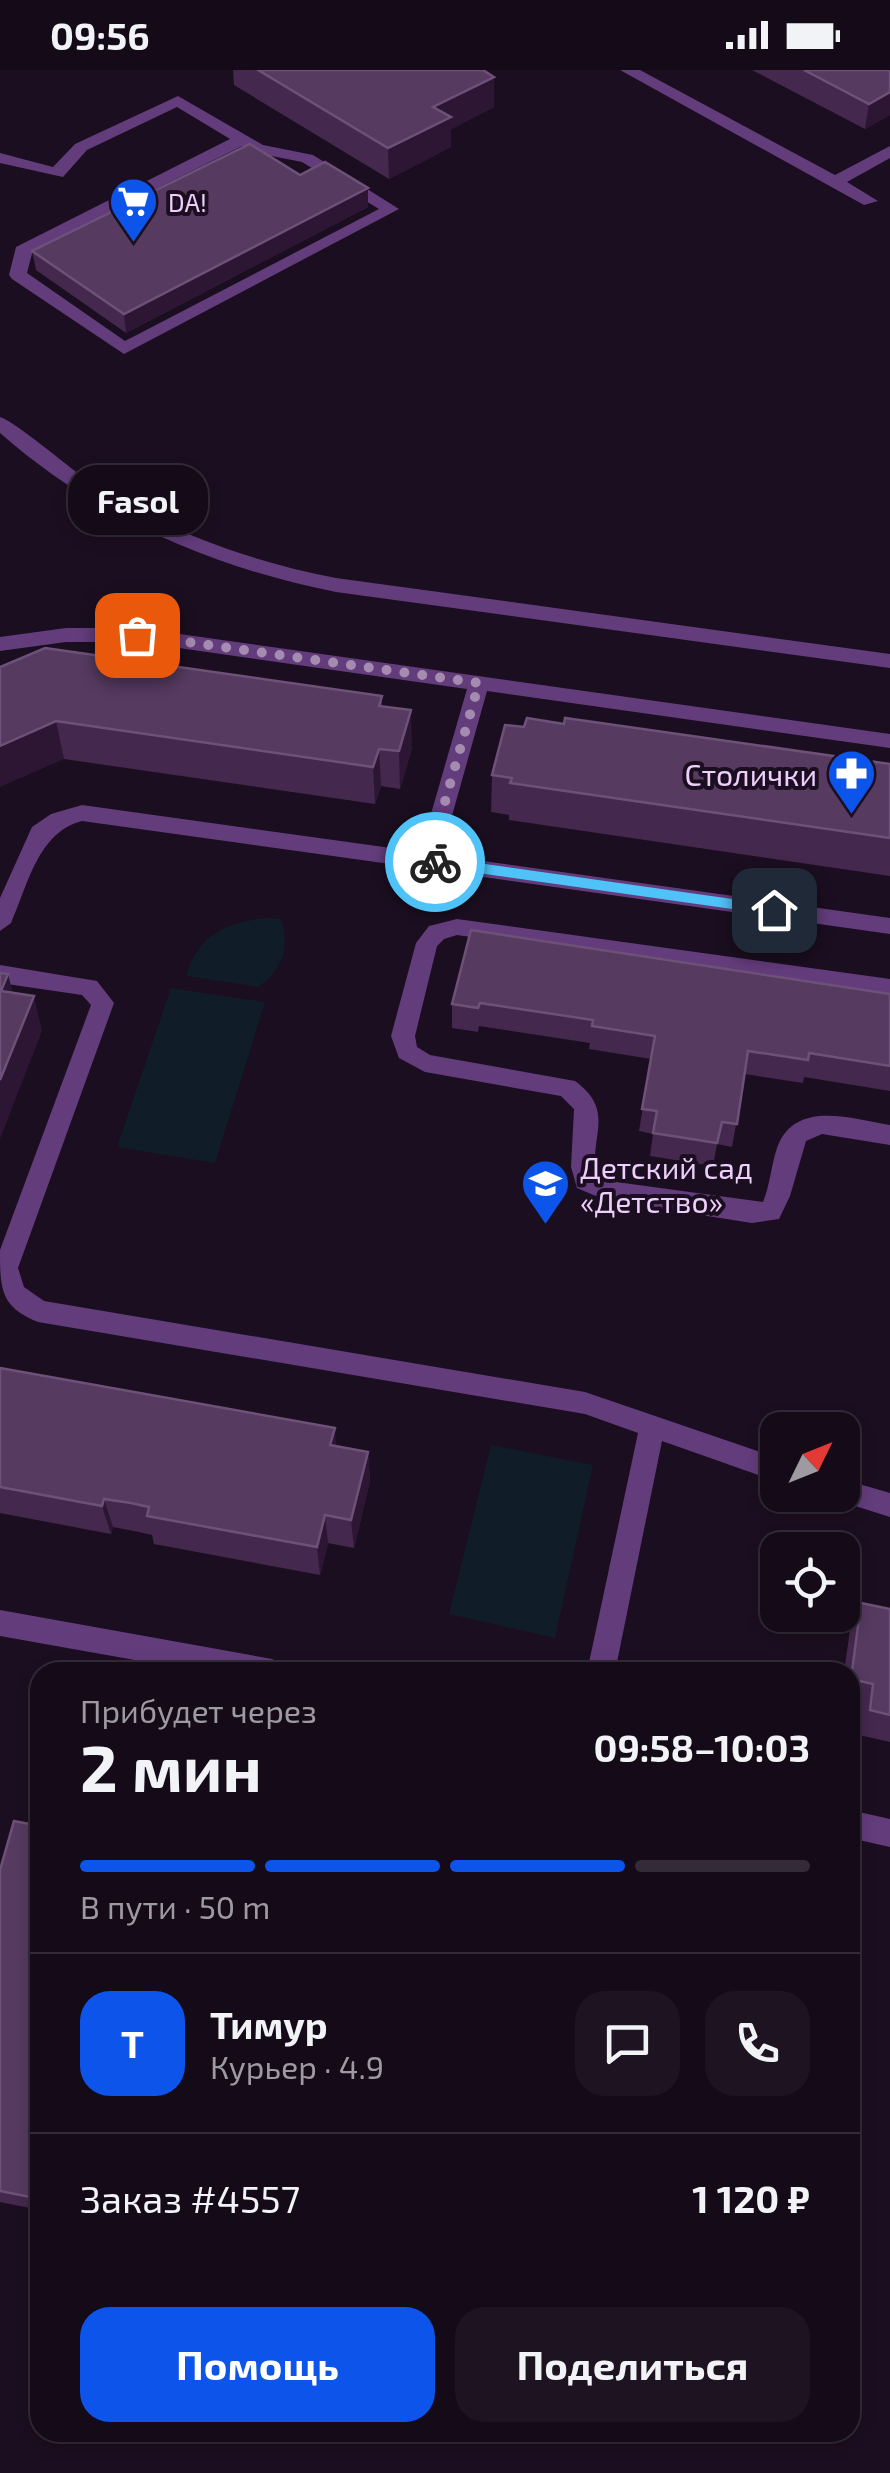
<!DOCTYPE html>
<html lang="ru">
<meta charset="utf-8">
<style>
:root{--surface:#140a18;--page:#1d1321;--text:#f1f3f6;--muted:#9d9aa2;--line:#332b37;--accent:#0d55ea}
body{margin:0;font-family:"Exo 2",sans-serif;background:var(--page);color:var(--text);height:100vh;display:flex;flex-direction:column;font-size:38px;white-space:nowrap}
*{box-sizing:border-box;margin:0}
p{font-size:32px;color:var(--muted)}
.icon{flex:none;width:55px;height:55px;fill:none;stroke:currentColor;stroke-width:2;stroke-linecap:round;stroke-linejoin:round}
.map{position:relative;flex:1;overflow:hidden}
.side{position:absolute;left:30px;top:1592px;width:830px;height:780px;display:flex;flex-direction:column;background:var(--surface);border-radius:30px;box-shadow:0 5px 15px #0003,0 0 0 2px var(--line)}
.side>*{flex:none}
.needle{width:65px;rotate:47deg}
.controls{position:absolute;left:760px;top:1342px;display:grid;gap:20px}
.controls a{display:grid;place-items:center;width:100px;height:100px;border-radius:20px;background:var(--surface);box-shadow:0 5px 15px #0003,0 0 0 2px var(--line);font-size:50px}
.pin{position:absolute;display:grid;place-items:center;width:85px;height:85px;color:#fff;margin:-42px;border-radius:20px;box-shadow:0 5px 15px #0006}
.courier{position:absolute;display:grid;place-items:center;width:100px;height:100px;margin:-50px;border:8px solid #4fc3f7;border-radius:50%;background:#fff;color:#222;box-shadow:0 2px 12px #0007}
.bubble{position:absolute;height:70px;border-radius:30px;background:var(--surface);box-shadow:0 5px 15px #0003,0 0 0 2px var(--line);font-size:32px;font-weight:700;line-height:70px;text-align:center}
.head em{font-style:normal;font-weight:700}
.head div{display:flex;flex-direction:column-reverse}
.head{display:flex;align-items:center;justify-content:space-between;height:170px;padding:0 50px}
h1{font-size:65px;font-weight:700;line-height:75px}
.bar{display:grid;grid-template-columns:repeat(4,1fr);gap:15px 10px;align-content:center;height:120px;padding:0 50px}
.bar i{height:12px;border-radius:8px;background:var(--line)}
.bar .current{background:var(--accent)}
.bar p{grid-column:span 4}
.line{display:flex;align-items:center;gap:25px;padding:0 50px;border-top:2px solid var(--line)}
.line div{flex:1}
.round{display:grid;place-items:center;flex:none;width:105px;height:105px;border-radius:30px;background:var(--page)}
.cta{display:flex;gap:20px;margin-top:auto;padding:20px 50px}
.cta a{flex:1;height:115px;border-radius:30px;background:var(--accent);color:#fff;font-size:40px;font-weight:700;line-height:115px;text-align:center}
.cta a+a{background:var(--page);color:var(--text)}
.status{display:flex;justify-content:space-between;align-items:center;height:70px;padding:0 50px;background:var(--surface);direction:ltr}
.status svg{height:28px;fill:currentColor}
.map>svg:first-child{display:block}
.green{fill:#111c29}
.lines{fill:none;stroke-linecap:round;stroke-linejoin:round}
.minor{fill:#633c7c;fill-rule:evenodd}
.wall{fill:#44284d}
.shaded-wall{fill:#2c1633}
.building{fill:#563a60;stroke:#6e5178;stroke-width:2.5}
.route{fill:#4fc3f7}
.done{stroke:#a48baf;stroke-width:10;stroke-dasharray:0 18}
.labels{text-anchor:middle;dominant-baseline:central;stroke-width:8;stroke-linejoin:round;paint-order:stroke}
.far-poi-label{font-size:25px;fill:#eecffc;stroke:#1b0e20;text-anchor:start}
.poi-label{font-size:30px;fill:#eecffc;stroke:#1b0e20;text-anchor:end}
</style>
<div class="status"><b>09:56</b><svg viewBox="0 0 49 12"><path d="M0 12V9h3v3zM5 12V6h3v6zM10 12V3h3v9zM15 12V0h3v12zM26 1h20v11H26zM47 4h2v5h-2z"/></svg></div>
<div class="map">
<svg width="890" height="2403" viewBox="0 0 890 2403">
<rect width="100%" height="100%" fill="#1b0e20"/>
<g class="green">
<path d="M264 848 281 849C290 879 283 897 259 917L186 906C197 866 224 853 264 848Z"/>
<path d="M171 918 265 932 215 1093 117 1077Z"/>
<path d="M491 1375 593 1395 555 1568 449 1544Z"/>
</g>
<g class="lines">
<g class="minor">
<path d="M620 0H640L835 105 890 76V88L847 112 878 131 864 135Z"/>
<path d="M178 26 263 75 313 85 399 139 124 284 12 209 9 205 16 177 230 69 177 37 87 80 63 107 0 93V83L53 97 75 74ZM242 76 252 82 302 92 379 139 125 271 27 203 33 180Z"/>
<path d="M0 347C18 353 71 400 93 414 169 462 248 491 336 508L890 584V598L336 522C211 497 97 448 0 363Z"/>
<path d="M66 558H137L890 664V678L487 621 441 785 890 848V864L82 751C38 762 28 815 11 853L0 861V828L32 757 51 744 82 735 420 782 467 619 137 572H66L0 581V567Z"/>
<path d="M457 849 890 909V927L457 865 444 869 437 876 415 966 417 977 430 985 575 1011C617 1042 588 1066 597 1105L609 1111 763 1132C770 1115 771 1096 777 1078 795 1029 851 1049 890 1055V1075L822 1064 806 1071 790 1126 779 1149 752 1153 605 1130 577 1118 571 1097 574 1039 561 1026 425 1002 399 988 391 966 416 873 429 856Z"/>
<path d="M0 895 97 911 114 933 18 1198 24 1217 44 1231 585 1322 778 1388V1412L662 1371 615 1602H587L638 1363 585 1344 38 1252C0 1237 0 1218 0 1180L91 935 82 925 0 913Z"/>
<path d="M842 1409 890 1423V1447L833 1429 831 1425H842Z"/>
<path d="M0 1540 272 1589 282 1593 286 1602H202L0 1566Z"/>
<path d="M850 1740 890 1749V1777L850 1768Z"/>
</g>
</g>
<g class="wall">
<path d="M233 0H483L494 7V37L451 59V77L389 109 234 15Z"/>
<path d="M752 0H890V45L865 59Z"/>
<path d="M300 105 368 118V137L126 263 36 200 32 181Z"/>
<path d="M0 597 382 626V637L412 678 400 719 381 716 375 734 64 689Z"/>
<path d="M524 657 890 694V806L509 750V745L491 742 492 705Z"/>
<path d="M471 860 890 924V1021L804 1007 803 1013 745 1004 732 1077 717 1074 713 1096 650 1086 653 1064 639 1061 651 989 589 979 590 973 479 956 478 962 452 958V934Z"/>
<path d="M0 1298 336 1377 368 1382 370 1411 354 1478 328 1473 320 1505 154 1474 152 1465 139 1462 113 1457 111 1464 0 1443Z"/>
<path d="M861 1533 890 1539V1672L859 1665 862 1639 850 1637V1602H844L850 1560Z"/>
<path d="M40 1756V2140L0 2132V1800Z"/>
</g>
<g class="shaded-wall">
<path d="M494 7V37L451 59V77L389 109 388 78 433 37Z"/>
<path d="M890 22V45L865 59 869 34Z"/>
<path d="M368 118V137L126 263 124 244Z"/>
<path d="M411 640 412 678 400 719 399 681Z"/>
<path d="M56 651 64 689 0 717V676Z"/>
<path d="M379 679 381 716 375 734 373 697Z"/>
<path d="M8 904 17 940 1 921Z"/>
<path d="M34 926 42 961 0 1069V1010Z"/>
<path d="M335 1358 337 1388 330 1375Z"/>
<path d="M368 1382 370 1411 354 1478 351 1450Z"/>
<path d="M104 1429 113 1457 111 1464 102 1436Z"/>
<path d="M325 1445 328 1473 320 1505 317 1477Z"/>
</g>
<g class="building">
<path d="M258 0H483L494 7 433 37 451 47 388 78Z"/>
<path d="M804 0H890V22L869 34Z"/>
<path d="M250 74 300 105 325 92 368 118 124 244 32 181Z"/>
<path d="M45 578 382 626 379 636 411 640 399 681 379 679 373 697 56 651 0 676V597Z"/>
<path d="M527 648 564 654 565 648 890 694V768L510 713 512 708 492 705 505 655 524 657Z"/>
<path d="M471 860 890 924V996L809 983 808 990 748 981 737 1054 722 1052 717 1073 653 1063 657 1041 642 1039 655 966 592 956 593 950 480 933 478 938 452 934Z"/>
<path d="M0 903 8 904 1 921 34 926 0 1010Z"/>
<path d="M0 1298 335 1358 330 1375 368 1382 351 1450 325 1445 317 1477 147 1446 149 1437 131 1433 104 1429 102 1436 0 1417Z"/>
<path d="M861 1533 890 1539V1645L870 1640 873 1614 851 1609Z"/>
<path d="M14 1751 40 1756V2129L0 2121V1800Z"/>
</g>
<path class="route" d="M435 787 774 835 782 840 774 845 435 797 428 792Z"/>
<g class="lines">
<path class="done" d="M137 565 479 613 428 791 435 792"/>
</g>
<defs>
<symbol id="supermarket-pin" viewBox="-11 -11 22 30"><path d="M0 17L-7.5 6A9.5 9.5 0 1 1 7.5 6Z" fill="#0d55ea" stroke="#1b0e20"/><path d="M-6-5.5h2.5l.6 2H6L4.5 2H-2.5L-4.4-4H-6ZM-1.5 3.2a1.3 1.3 0 1 0 .1 0ZM3 3.2a1.3 1.3 0 1 0 .1 0Z" fill="#fff"/></symbol>
<symbol id="pharmacy-pin" viewBox="-11 -11 22 30"><path d="M0 17L-7.5 6A9.5 9.5 0 1 1 7.5 6Z" fill="#0d55ea" stroke="#1b0e20"/><path d="M-2-6h4v4h4v4h-4v4h-4v-4h-4v-4h4Z" fill="#fff"/></symbol>
<symbol id="school-pin" viewBox="-11 -11 22 30"><path d="M0 17L-7.5 6A9.5 9.5 0 1 1 7.5 6Z" fill="#0d55ea" stroke="#1b0e20"/><path d="M0-5L7-2L0 1L-7-2ZM-4 1L0 2.5L4 1V4Q0 6-4 4Z" fill="#fff"/></symbol>
</defs>
<g fill-rule="evenodd">
<use href="#supermarket-pin" x="106" y="104" width="55" height="75"/>
<use href="#pharmacy-pin" x="824" y="676" width="55" height="75"/>
<use href="#school-pin" x="518" y="1086" width="55" height="75"/>
</g>
<g class="labels">
<g class="far-poi-label">
<text x="168" y="132">DA!</text>
</g>
<g class="poi-label">
<text x="817" y="704">Столички</text>
<text x="580" y="1097" text-anchor="start">Детский сад<tspan x="580" dy="34">«Детство»</tspan></text>
</g>
</g>
</svg>
<div class="controls">
<a><svg class="needle" viewBox="-14 -14 28 28"><path d="M0-13l5 13h-10z" fill="#e53935"/><path d="M0 13l5-13h-10z" fill="#9d9aa2"/></svg></a>
<a><svg class="icon" aria-label="locate" viewBox="0 0 24 24"><circle cx="12" cy="12" r="6"/><path d="M12 2v4M12 18v4M2 12h4M18 12h4"/></svg></a>
</div>
<div class="pin" style="left:137px;top:565px;background:#ea580c"><svg class="icon" aria-label="bag" viewBox="0 0 24 24"><path d="M5 8h14l-1 12H6zM9 8a3 3 0 0 1 6 0"/></svg></div>
<div class="pin" style="left:774px;top:840px;background:#1f2937"><svg class="icon" aria-label="home" viewBox="0 0 24 24"><path d="M3 11l9-7 9 7M6 9v11h12V9"/></svg></div>
<div class="courier" style="left:435px;top:792px"><svg class="icon" aria-label="bike" viewBox="0 0 24 24"><circle cx="6" cy="16" r="4"/><circle cx="18" cy="16" r="4"/><path d="M6 16l4-8h5l3 8M10 8l3 8H6M13 5h3"/></svg></div>
<div class="bubble" style="left:68px;top:395px;width:140px">Fasol</div>
<section class="side">
<div class="head"><div><h1>2 мин</h1><p>Прибудет через</p></div><em>09:58–10:03</em></div>
<div class="bar"><i class="current"></i><i class="current"></i><i class="current"></i><i></i><p>В пути · 50 m</p></div>
<div class="line" style="height:180px"><b class="round" style="background:var(--accent);color:#fff">Т</b><div><b>Тимур</b><p>Курьер · 4.9</p></div><a class="round"><svg class="icon" aria-label="chat" viewBox="0 0 24 24"><path d="M4 5h16v11H9l-5 4z"/></svg></a><a class="round"><svg class="icon" aria-label="phone" viewBox="0 0 24 24"><path d="M5 4h4l2 5-3 2q2 4 5 5l2-3 5 2v4C11 20 4 13 5 4z"/></svg></a></div>
<div class="line" style="height:130px"><div>Заказ #4557</div><b>1 120 ₽</b></div>
<div class="cta"><a>Помощь</a><a>Поделиться</a></div>
</section>
</div>
